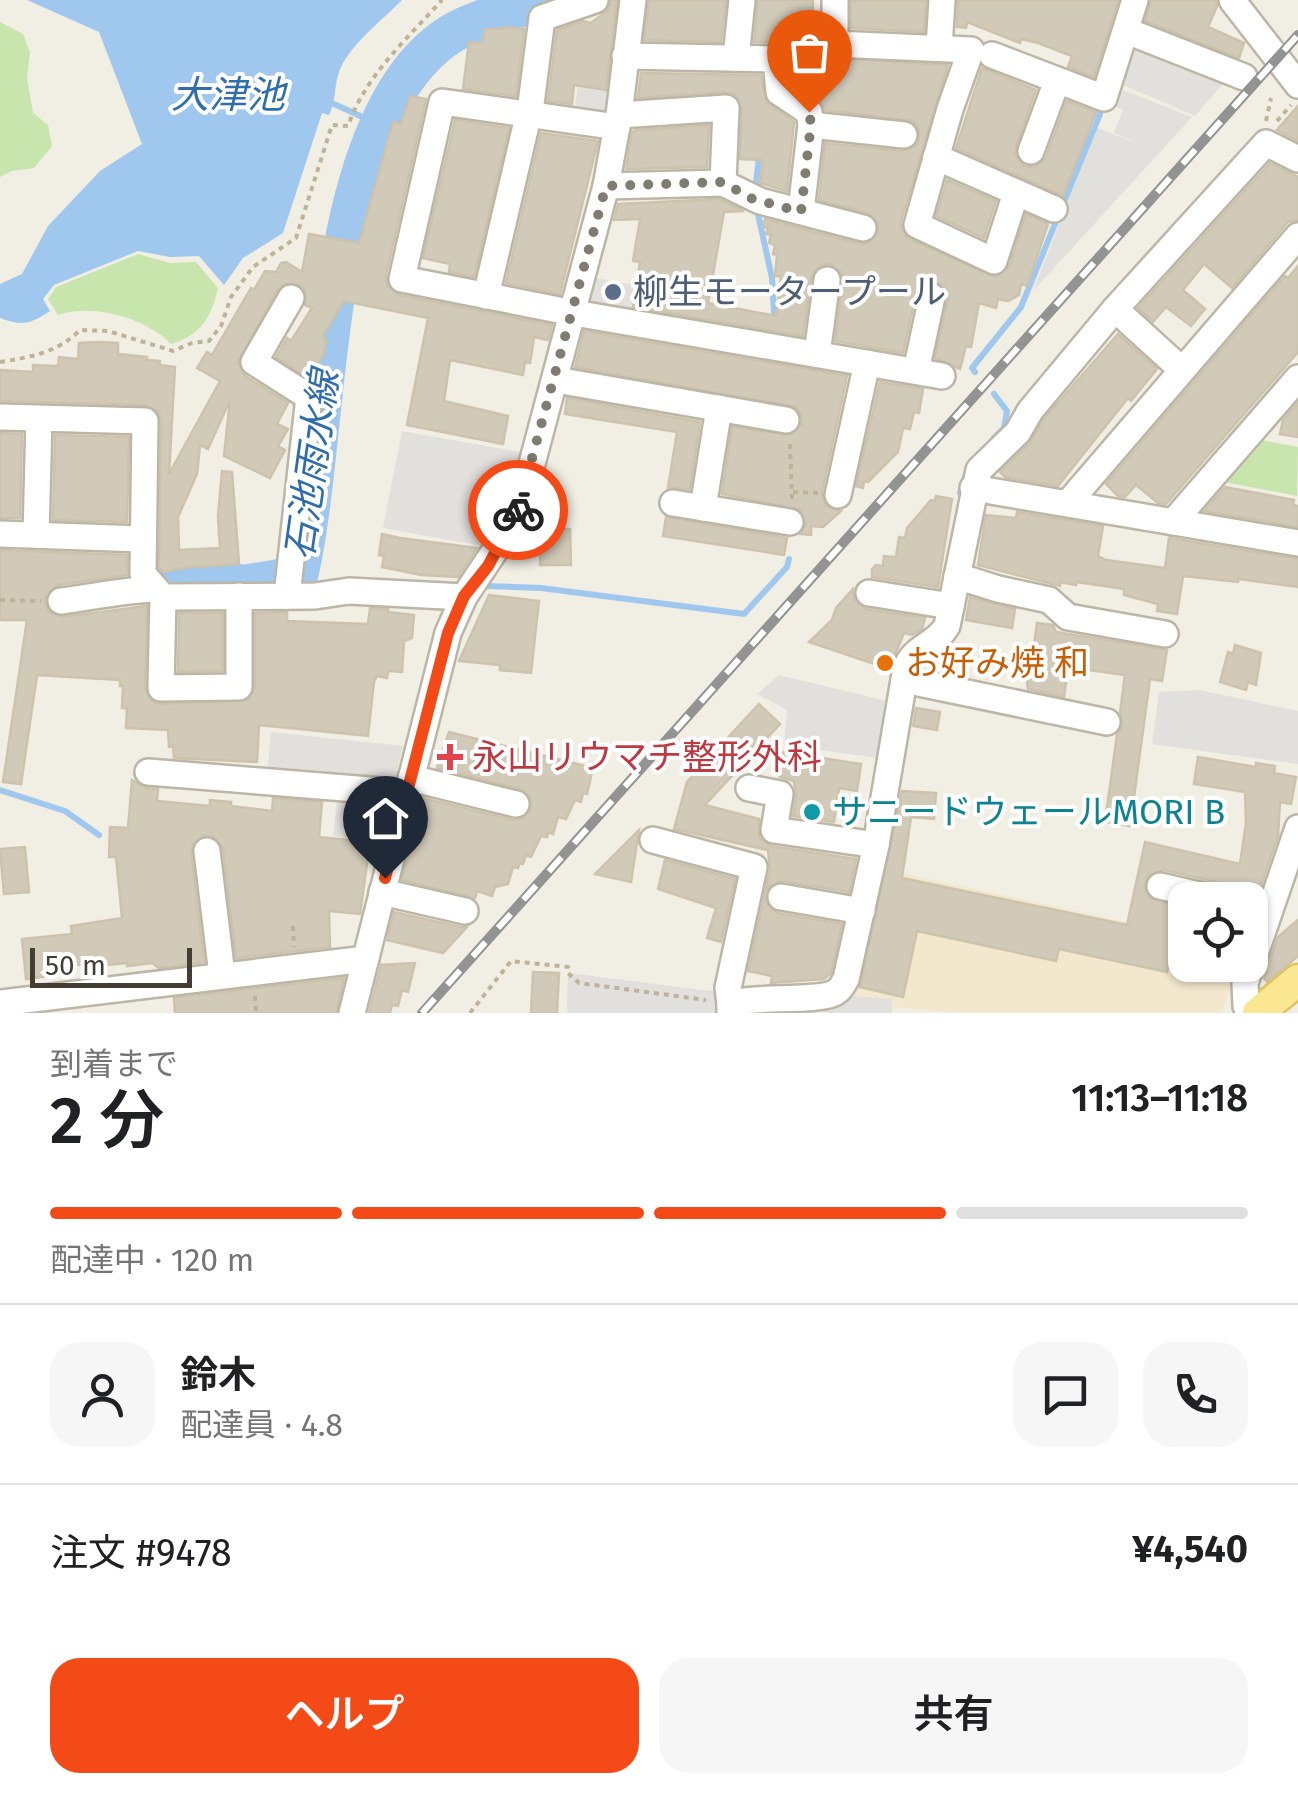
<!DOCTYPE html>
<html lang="ja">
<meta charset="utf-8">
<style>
:root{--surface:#fff;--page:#f6f6f6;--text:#202124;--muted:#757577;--line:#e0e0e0;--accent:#f44a17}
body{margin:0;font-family:"Fira Sans","Noto Sans JP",sans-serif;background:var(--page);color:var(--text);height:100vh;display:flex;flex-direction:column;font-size:38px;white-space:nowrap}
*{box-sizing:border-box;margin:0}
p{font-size:32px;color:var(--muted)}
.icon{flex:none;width:55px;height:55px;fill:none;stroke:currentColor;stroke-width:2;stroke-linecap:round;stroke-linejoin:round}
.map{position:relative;height:1013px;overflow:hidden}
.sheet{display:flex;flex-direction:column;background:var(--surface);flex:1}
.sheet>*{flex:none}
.controls{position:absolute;left:1168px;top:882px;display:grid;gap:20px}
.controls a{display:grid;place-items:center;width:100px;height:100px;border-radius:20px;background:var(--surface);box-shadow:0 2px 8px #0004;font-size:50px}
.scale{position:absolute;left:30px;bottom:25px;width:162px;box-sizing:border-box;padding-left:10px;border:5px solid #433e34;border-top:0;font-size:28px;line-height:35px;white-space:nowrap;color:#433e34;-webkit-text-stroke:8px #fff;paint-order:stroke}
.pin{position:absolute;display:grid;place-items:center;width:85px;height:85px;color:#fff;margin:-102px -42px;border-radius:50% 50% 50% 0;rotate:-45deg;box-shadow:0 0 10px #0007}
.pin .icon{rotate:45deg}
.courier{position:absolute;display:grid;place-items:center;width:100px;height:100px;margin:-50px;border:8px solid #f44a17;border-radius:50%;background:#fff;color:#222;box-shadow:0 2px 12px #0007}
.head em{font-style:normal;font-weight:600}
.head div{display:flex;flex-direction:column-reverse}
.head{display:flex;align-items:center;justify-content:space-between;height:170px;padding:0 50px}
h1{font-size:65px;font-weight:600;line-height:75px}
.bar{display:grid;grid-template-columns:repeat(4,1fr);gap:15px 10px;align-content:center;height:120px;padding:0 50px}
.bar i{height:12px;border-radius:8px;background:var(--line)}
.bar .on{background:var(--accent)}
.bar p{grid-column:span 4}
.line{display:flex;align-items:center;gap:25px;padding:0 50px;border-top:2px solid var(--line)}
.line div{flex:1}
.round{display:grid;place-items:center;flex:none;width:105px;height:105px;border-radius:30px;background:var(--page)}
.action{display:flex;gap:20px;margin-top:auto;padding:20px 50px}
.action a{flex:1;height:115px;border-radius:30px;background:var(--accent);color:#fff;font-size:40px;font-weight:600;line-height:115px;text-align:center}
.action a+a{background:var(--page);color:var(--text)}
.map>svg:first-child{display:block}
.commercial{fill:#f3e7ce}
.green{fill:#c7e5ac}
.parking{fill:#e2e0dc}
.water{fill:#a0c8ee}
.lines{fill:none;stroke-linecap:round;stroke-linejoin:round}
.stream{stroke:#a0c8ee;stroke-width:6}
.river{stroke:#a0c8ee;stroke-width:40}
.building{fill:#d2cab9;stroke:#cdc3ac;stroke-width:2.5}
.minor-casing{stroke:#bcb6a6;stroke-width:30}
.major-casing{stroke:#e0c462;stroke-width:35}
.path{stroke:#beb398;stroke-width:4;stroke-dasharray:5 5;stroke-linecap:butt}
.minor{stroke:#fff;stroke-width:25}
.major{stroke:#fbe692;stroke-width:30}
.rail-casing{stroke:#939393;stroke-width:10}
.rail{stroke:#fff;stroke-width:6;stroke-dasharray:19;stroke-linecap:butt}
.done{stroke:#807c71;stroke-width:10;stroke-dasharray:0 18}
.route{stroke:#f44a17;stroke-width:12}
.service-dot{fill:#5c6f8a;stroke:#fff;stroke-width:4}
.food-dot{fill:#e8710a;stroke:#fff;stroke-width:4}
.health-dot{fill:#e0444e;stroke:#fff;stroke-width:4}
.culture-dot{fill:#0f9aa8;stroke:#fff;stroke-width:4}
.labels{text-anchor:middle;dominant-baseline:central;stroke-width:8;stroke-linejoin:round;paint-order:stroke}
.service-label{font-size:35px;fill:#4e5e75;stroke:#fff;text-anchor:start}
.food-label{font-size:35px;fill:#c56008;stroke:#fff;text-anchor:start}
.health-label{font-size:35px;fill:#be3a42;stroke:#fff;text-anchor:start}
.culture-label{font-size:35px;fill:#0d838f;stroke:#fff;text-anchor:start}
.water-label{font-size:38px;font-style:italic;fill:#306dab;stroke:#fff}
</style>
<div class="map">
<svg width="1298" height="1013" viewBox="0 0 1298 1013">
<rect width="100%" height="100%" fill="#f1eee3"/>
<path class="commercial" d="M878 868 1185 935V965H1239L1222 1012 1218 1013H958L893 1007 891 999 843 995Z"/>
<g class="green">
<path d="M0 22 23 34 30 52 27 78 33 113 48 125 52 146 34 168 12 171 0 177Z"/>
<path d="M138 254 170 263 196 262 218 288C211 317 202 335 171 344 146 318 93 303 58 315L48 299 56 287Z"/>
<path d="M1261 440 1298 447 1297 496 1224 482Z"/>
</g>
<g class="parking">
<path d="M1137 44 1227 79 1195 116 1123 85Z"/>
<path d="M578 87 609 92 605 119 574 113Z"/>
<path d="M1123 90 1192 117 1033 291 1097 128 1150 148 1114 133 1123 110 1117 107Z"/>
<path d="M595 278 635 285 630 314 596 308 590 297Z"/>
<path d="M402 431 525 453 501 523 487 547 383 528Z"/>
<path d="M779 675 887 701 878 758 784 745 787 710 757 694Z"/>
<path d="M1199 690 1298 711V764L1152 744 1159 692Z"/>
<path d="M271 732 403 746 393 787 267 775Z"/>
<path d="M338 795 382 799 388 807 380 841 333 836Z"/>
<path d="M568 973 719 992 723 1013H567Z"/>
<path d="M843 995 892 999V1013H825L824 1006Z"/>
</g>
<path class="water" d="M27 0H402C382 21 347 46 338 75 334 89 336 101 329 115L322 113 283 233 243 258 224 285 199 256 170 257 138 251 54 285 43 299 50 311C28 325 23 326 0 318V284L22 274 48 226 100 171 142 144 99 32Z"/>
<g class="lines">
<g class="stream">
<path d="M334 104 378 124"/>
<path d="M755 193 759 156"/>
<path d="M756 205 772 278 774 312"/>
<path d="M975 372 972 368 1021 307 1100 114"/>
<path d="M994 394 1007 411 1004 428 994 438"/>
<path d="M960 493 969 465"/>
<path d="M486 586 541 588 744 614 787 567 789 559"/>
<path d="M0 790 65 811 99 835"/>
</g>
<path class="river" d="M175 585 249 584 298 576C332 433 317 118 451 34 477 18 515 10 544 0"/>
</g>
<g class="building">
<path d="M611 0H617L606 90 574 85 572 104 548 101 557 30 583 21 591 23 608 10Z"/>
<path d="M649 0H726L721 42 644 40Z"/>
<path d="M758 0H813L812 25H819V45L827 58 948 65 901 221V229L909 239 995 277 1009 267 1026 214 1048 224 1027 286 1021 284 1019 295 1008 301 998 299 996 308 979 303 971 347 966 346 960 369 935 358 948 299 944 286 934 281 921 285 916 293 903 353 835 341 843 281 842 273 830 264 820 265 811 277 803 336 633 307 640 262 633 261 640 219 614 220 618 204 719 199 744 211 724 212 708 303 776 316 781 276H775L777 255 773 254 775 245 769 243 771 235 766 234 768 228 763 227 765 219 860 244 868 243 878 233V223L868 213 819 200 825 143 902 151 918 144 919 129 913 121 825 110 819 99 794 83 789 49 777 43 754 42Z"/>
<path d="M851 0H926L924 32 851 28Z"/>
<path d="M958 0H1118L1094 77 1068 67 1072 56 1038 43 1021 39 1020 43 967 22 966 28 957 27Z"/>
<path d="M1151 0H1216L1217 6 1208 27 1244 43 1239 58 1145 21Z"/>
<path d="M502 27 524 29 516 96 463 89 469 42 483 43 485 29H502Z"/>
<path d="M982 68 1036 90 1016 146 1015 155 1024 166 1035 167 1046 158 1067 101 1096 112 1063 196 956 148Z"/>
<path d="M641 73 761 75 766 101 794 122 787 191 760 183 763 160 740 159 742 109 735 94 725 92 638 98Z"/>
<path d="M410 96 426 99 386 275 387 285 399 295 552 325 548 340 534 337 530 363 525 362 523 375 450 360 444 401 508 416 503 444 407 425 428 318 344 301 323 336 327 342 323 350 325 352 314 370 309 366 302 374 276 357 287 338 291 341 312 308 305 305V291L300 285 284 284 277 290 238 363 245 376 288 403 277 424 288 429 278 446 285 450 270 478 224 456 230 400 208 449 200 445 197 474 178 517 179 550 220 548 218 516 222 471 232 472 239 564 183 568 163 572 159 568 161 421 159 412 145 405 0 401V370L33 372V365L58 366 59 357 78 359 79 343 100 342 118 343V354L147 357V360L160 361V365L175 367 169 474 220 381 197 368 207 352 212 355 251 288 254 290 265 271 276 272 281 263 286 262 302 272 309 234 359 243 393 122 401 124Z"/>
<path d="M1298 106V141L1277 130Z"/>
<path d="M455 120 509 128 474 277 449 272 450 264 423 258Z"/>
<path d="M709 125 707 167 626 169 632 132 636 130Z"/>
<path d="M541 133 598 141 560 294 506 283Z"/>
<path d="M1270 163 1298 177V220L1288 222 1232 288 1204 264 1183 290 1205 309 1191 326 1166 307 1153 322 1138 308Z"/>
<path d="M947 180 996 201 984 238 936 216Z"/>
<path d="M1298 266V352L1166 504 1158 503 1136 485 1125 497 1118 496 1106 484 1285 276 1288 278Z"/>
<path d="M584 331 847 376 822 492 826 506 841 511 823 527 811 526V535L800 534 806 524 799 509 722 494 732 427 791 435 802 424 801 415 796 407 575 367Z"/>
<path d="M1118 334 1157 369 1131 401 1128 398 1058 486 1005 477 1000 472 1030 443 1043 420Z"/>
<path d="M880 382 923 389 919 413 914 412 910 429 903 428 898 452 868 482 864 481 863 488 856 486Z"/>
<path d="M567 398 700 422 690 489 668 488 677 432 565 414Z"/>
<path d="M1298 403V437L1280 434 1283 420Z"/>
<path d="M0 433 22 434 20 518H0Z"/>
<path d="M55 435 129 437 127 522 53 520Z"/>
<path d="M1225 487 1294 500 1293 505 1298 506V527L1204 511Z"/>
<path d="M936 496 952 499 938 587 872 577V569L876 565 883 566 884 556 896 557 899 537 905 538 907 528 931 500 935 501Z"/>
<path d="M1017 512 1103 526 1098 556 1106 560 1165 568 1169 538 1298 559V587L1239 579 1238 582 1183 576 1177 614 1157 611 1158 604 1124 595V589L1077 582 1076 585 1060 582V586L978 565 986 515 1016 518Z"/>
<path d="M666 517 787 538 784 555 663 536Z"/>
<path d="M540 529H570L571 565H540Z"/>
<path d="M382 534 400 538 477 548 458 577 421 575 382 567 384 556 379 555Z"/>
<path d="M0 550 127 555V575L58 585 46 594 45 604 49 612 62 617 147 606 145 689 152 701 160 704 248 700 255 687V613L287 612V621L368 624 370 608 388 609V612L414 615 412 638 404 641 402 672 388 671 387 678 377 676 374 681 368 736 259 725 257 762 174 758 173 746 169 747 168 730 126 728 127 708H122L123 686H120V680L37 675 21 784 3 782 27 620H0Z"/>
<path d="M853 589 854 600 866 609 925 618 922 629 912 635 904 633 889 669 809 642 832 620 836 608Z"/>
<path d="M489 595 539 601 531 673 500 670V665L459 661Z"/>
<path d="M970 597 1015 609 1012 628 966 620Z"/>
<path d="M179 613H223V671L178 672Z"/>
<path d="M1037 623 1053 625 1056 632 1167 650 1162 681 1150 679 1130 826 1105 822 1117 735 1123 724 1120 713 1125 675 1068 667 1064 697 1028 689 1026 675 1030 676Z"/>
<path d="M1235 645 1261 653 1256 685 1248 682 1246 690 1220 682 1228 652 1233 654Z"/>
<path d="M759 704 780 724 705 805 759 819V837L771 846 856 859 849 892 783 881 769 886 765 893 766 903 777 913 842 924 831 973 824 979 771 983 772 976 748 971 770 870 768 850 674 829 687 782Z"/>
<path d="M916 708 940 712 937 730 913 726Z"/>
<path d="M449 732 593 768 587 794 583 793 581 802 575 800 566 819 558 817 553 834 548 832 547 837 541 836 531 857 526 855 523 864 520 863 518 868 513 867 508 884 495 887 492 896 477 891 475 898 402 880 423 798 513 820 521 819 531 809V799L521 789 437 768Z"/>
<path d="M783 752 861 764 857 791 839 788 834 822 793 816 796 796 794 781 780 777Z"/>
<path d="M1198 757 1256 767V763L1275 766 1274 773 1296 777 1291 804 1280 802 1278 836 1257 897 1234 891 1225 884 1164 870 1148 876 1144 890 1150 898 1185 908V930L1176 928 1167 972 1059 949 1056 961 917 931 903 997 860 987 902 791 936 793 934 819 911 817 902 878 1127 925 1145 842 1240 864 1246 823 1245 792 1194 784Z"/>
<path d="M132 780 146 788 158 789 157 801 210 806V800L231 802V806L272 811 273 798 322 802 319 837 370 842 360 914 329 911 330 947 236 958 223 848 214 837 204 835 193 844 191 852 204 962 159 968 152 963 127 966V963L86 967V964L49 968 50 976 26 979 22 939 72 934 71 926 122 918 116 857H109L110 827 128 828Z"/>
<path d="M639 830 631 882 595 874Z"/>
<path d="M25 847 29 892 4 894 0 849Z"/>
<path d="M665 860 735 879 721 942 707 938 716 908 658 889Z"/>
<path d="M394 912 461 927H467L443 953 387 940Z"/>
<path d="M1298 920V956L1267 982 1264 978 1278 937Z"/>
<path d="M415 963 408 992 402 990 398 1006 392 1005 390 1013H369L381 965Z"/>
<path d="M533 972 559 973 557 1013H531Z"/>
<path d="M344 978 336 1013H175L174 998Z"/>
</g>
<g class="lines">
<defs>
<g id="minor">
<path d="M835 0V44L971 50 950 109 917 225 994 261 1016 193"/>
<path d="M1232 0 1298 85"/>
<path d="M1127 31 1244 77"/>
<path d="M939 48 942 0"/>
<path d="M992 55 1104 98 1135 0"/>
<path d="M625 56 776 59 779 92 809 112 811 125 801 211"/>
<path d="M736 58 742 0"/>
<path d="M619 115 726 108 723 183 760 201 863 228"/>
<path d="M811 125 904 135"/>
<path d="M617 127 442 102 402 279 574 313 942 376"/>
<path d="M1031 151 1057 81"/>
<path d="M936 157 1054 209"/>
<path d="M606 186 723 183"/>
<path d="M486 296 531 104 542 18 595 0"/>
<path d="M1115 309 1182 370"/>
<path d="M817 354 827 280"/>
<path d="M916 371 932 297"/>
<path d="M556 380 786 420"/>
<path d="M0 417 145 421 143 574 163 597 315 596 349 591 464 597"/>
<path d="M973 488 1298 543"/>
<path d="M838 495 867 363"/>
<path d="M673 503 790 522"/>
<path d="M1068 503 1298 236"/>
<path d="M703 508 719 408"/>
<path d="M1173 522 1298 378"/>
<path d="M0 534 142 539"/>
<path d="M36 535 39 419"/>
<path d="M957 576 998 589 1049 600 1068 617 1165 634"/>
<path d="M869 593 951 606"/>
<path d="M287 596 309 397 254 362 291 298"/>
<path d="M163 597 161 688 239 687V596"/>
<path d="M61 601C93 597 123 590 156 589"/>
<path d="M904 680 1107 722"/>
<path d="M148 772 406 793"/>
<path d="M411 778 516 804"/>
<path d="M749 788 780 794 774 830 876 845"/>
<path d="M653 840 754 867 728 988 730 1003"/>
<path d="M207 851 222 975"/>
<path d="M1160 886 1221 900"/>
<path d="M382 892 465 911"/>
<path d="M781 897 862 911"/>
<path d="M0 1003 366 959"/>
<path d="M352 1013 448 633 464 597 514 522 526 486 606 186 619 115 633 0"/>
<path d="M730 1013V1003C756 996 822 1002 836 992 841 989 843 984 846 979L876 845 906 668C913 647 936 645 947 626L979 470 1018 432 1030 411 1115 309 1266 143 1298 159"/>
<path d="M1250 1013 1246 1006 1245 983 1298 828"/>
</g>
<path id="major" d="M1258 1013 1298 980"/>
</defs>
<use href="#minor" class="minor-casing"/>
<use href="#major" class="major-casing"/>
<g class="path">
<path d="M1266 121 1271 98"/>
<path d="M1277 121 1291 105"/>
<path d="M0 362C31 357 57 353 80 330L108 331 173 351 192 343 209 341 221 326 231 297 253 267 296 238 332 125 348 126C365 76 407 39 442 0"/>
<path d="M790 444 792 499"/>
<path d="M793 492 818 493"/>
<path d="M0 600 41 601"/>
<path d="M293 926 294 947"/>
<path d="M255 996 256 1013"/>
<path d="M470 1013 511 961 568 967V973L579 983 706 1000"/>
</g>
<use href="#minor" class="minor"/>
<use href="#major" class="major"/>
<defs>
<path id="rail" d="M422 1013 1298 35"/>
</defs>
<use href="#rail" class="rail-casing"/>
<use href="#rail" class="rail"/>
</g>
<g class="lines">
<path class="done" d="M518 510 606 186 723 182 750 198 801 212 811 124 809 112"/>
<path class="route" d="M385 878 448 633 464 596 488 566 518 510"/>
</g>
<circle class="service-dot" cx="613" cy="292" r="10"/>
<circle class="food-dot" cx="885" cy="663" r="10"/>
<path class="health-dot" d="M445 742h10v10h10v10h-10v10h-10v-10h-10v-10h10z"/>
<circle class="culture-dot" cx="812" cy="812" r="10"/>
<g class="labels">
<g class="service-label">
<text x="633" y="292">柳生モータープール</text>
</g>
<g class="food-label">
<text x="905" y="663">お好み焼 和</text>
</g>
<g class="health-label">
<text x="472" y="757">永山リウマチ整形外科</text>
</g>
<g class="culture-label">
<text x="832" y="812">サニードウェールMORI B</text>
</g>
<g class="water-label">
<text x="228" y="95">大津池</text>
<text transform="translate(312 465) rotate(-82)">石池雨水線</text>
</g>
</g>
</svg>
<div class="controls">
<a><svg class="icon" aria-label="locate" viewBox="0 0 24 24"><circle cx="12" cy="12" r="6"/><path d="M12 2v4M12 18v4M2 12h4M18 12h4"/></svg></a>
</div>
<div class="scale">50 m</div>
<div class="pin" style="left:809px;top:112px;background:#ea580c"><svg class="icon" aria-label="bag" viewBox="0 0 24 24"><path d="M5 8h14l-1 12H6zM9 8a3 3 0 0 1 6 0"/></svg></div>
<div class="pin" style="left:385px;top:878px;background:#1f2937"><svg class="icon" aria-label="home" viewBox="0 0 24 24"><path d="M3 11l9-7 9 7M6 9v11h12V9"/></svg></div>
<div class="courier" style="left:518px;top:510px"><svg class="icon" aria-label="bike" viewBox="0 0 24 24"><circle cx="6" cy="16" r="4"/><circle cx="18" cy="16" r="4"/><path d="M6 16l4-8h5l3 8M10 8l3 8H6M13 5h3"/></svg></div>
</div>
<section class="sheet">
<div class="head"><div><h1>2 分</h1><p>到着まで</p></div><em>11:13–11:18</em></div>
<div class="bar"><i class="on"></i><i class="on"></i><i class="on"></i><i></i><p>配達中 · 120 m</p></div>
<div class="line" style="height:180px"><a class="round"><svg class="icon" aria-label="person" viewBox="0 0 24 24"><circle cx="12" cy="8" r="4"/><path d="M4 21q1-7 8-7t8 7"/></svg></a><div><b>鈴木</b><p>配達員 · 4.8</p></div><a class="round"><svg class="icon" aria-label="chat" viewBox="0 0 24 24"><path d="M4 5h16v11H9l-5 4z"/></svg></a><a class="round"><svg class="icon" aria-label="phone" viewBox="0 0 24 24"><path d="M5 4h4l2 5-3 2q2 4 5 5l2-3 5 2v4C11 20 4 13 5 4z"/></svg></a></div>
<div class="line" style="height:130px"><div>注文 #9478</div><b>¥4,540</b></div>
<div class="action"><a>ヘルプ</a><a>共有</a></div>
</section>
